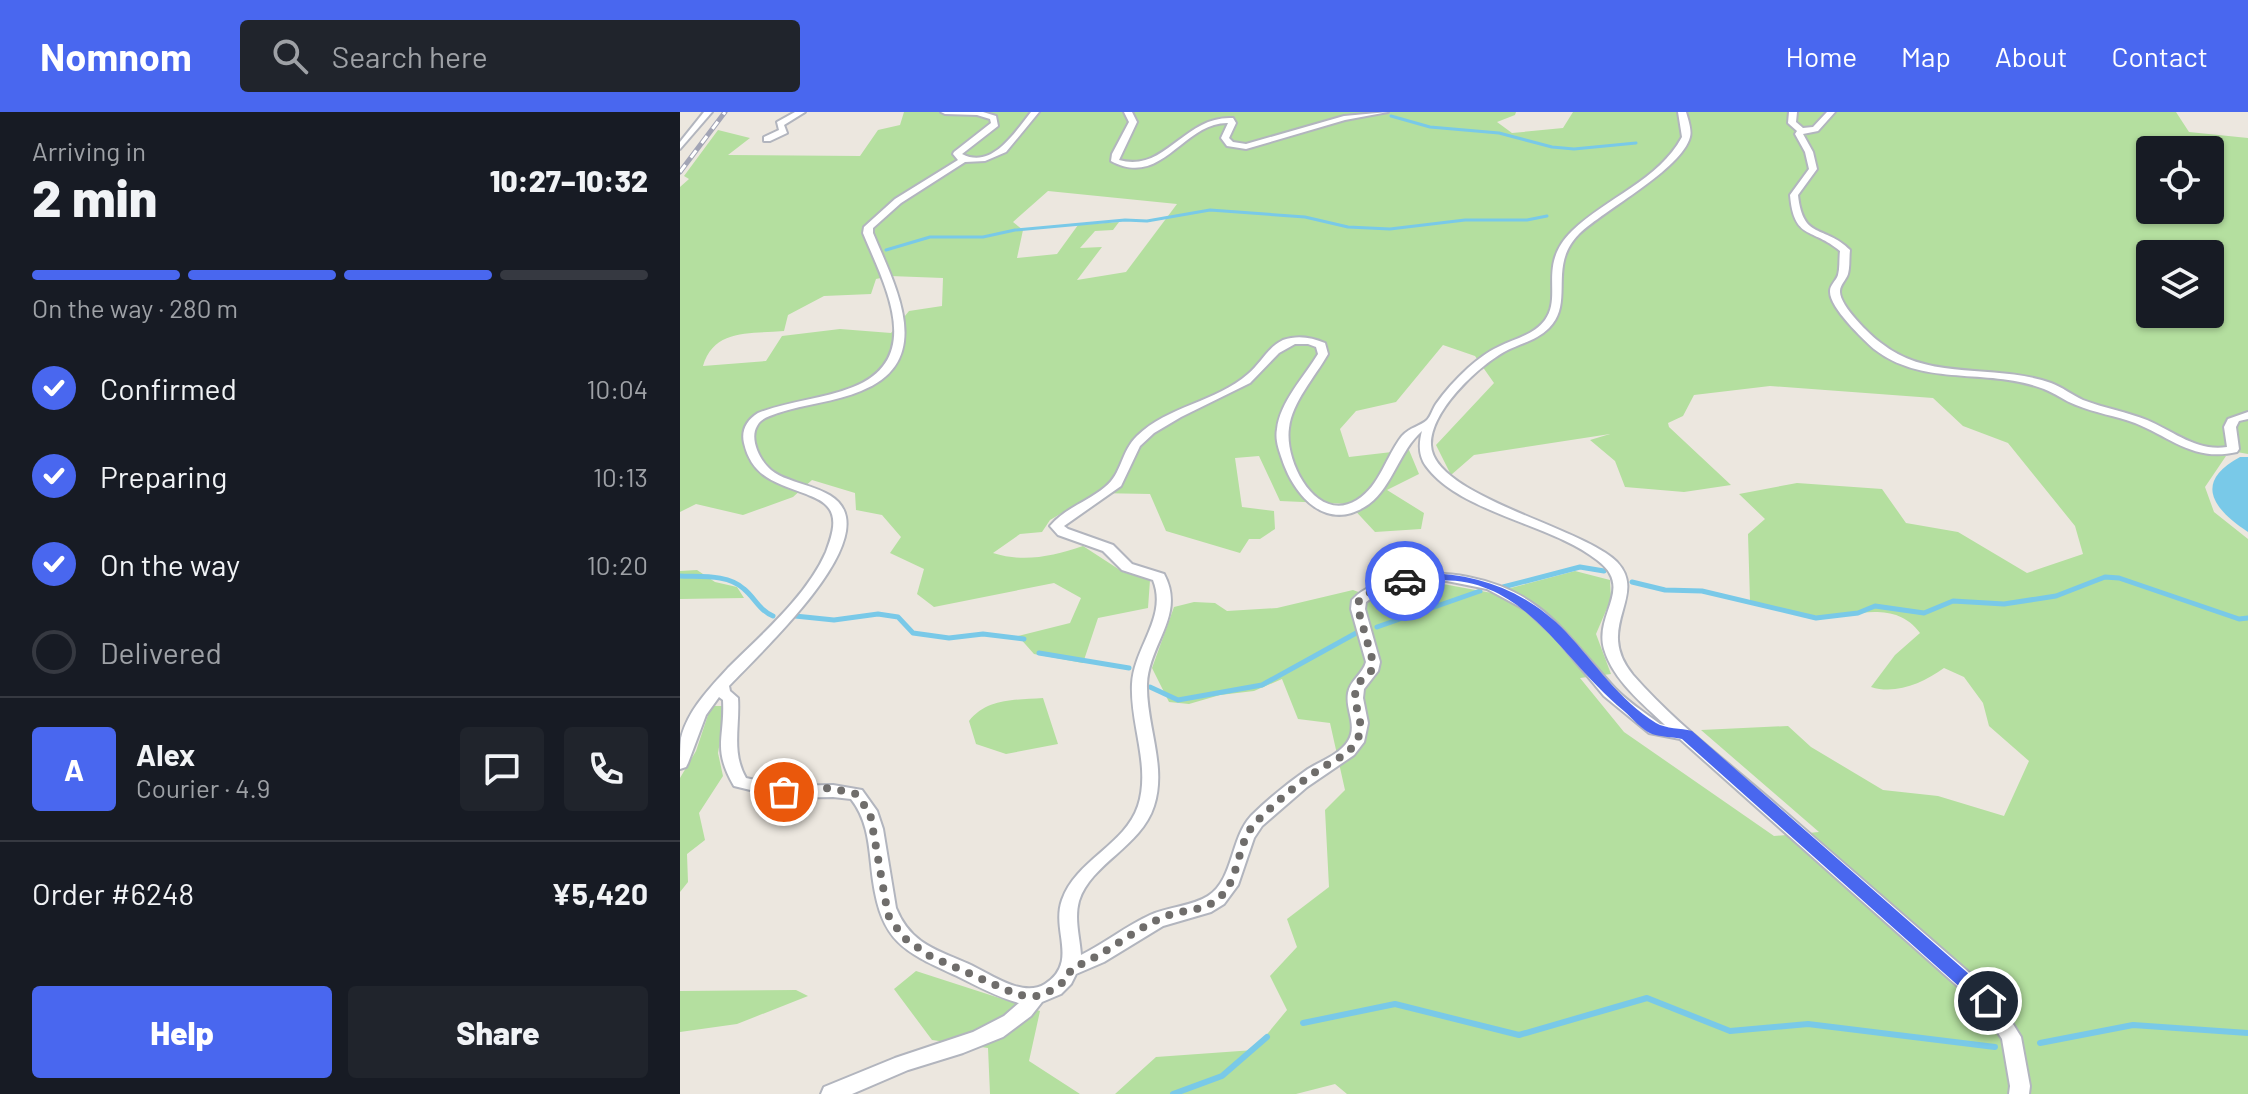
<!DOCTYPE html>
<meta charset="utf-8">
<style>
:root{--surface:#171b24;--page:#20242c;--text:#f1f3f6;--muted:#9ea1a6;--line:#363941;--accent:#4967ef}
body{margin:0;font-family:Barlow,sans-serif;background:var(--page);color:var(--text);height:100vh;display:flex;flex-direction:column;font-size:30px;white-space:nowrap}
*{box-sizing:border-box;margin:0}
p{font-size:26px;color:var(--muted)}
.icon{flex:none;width:44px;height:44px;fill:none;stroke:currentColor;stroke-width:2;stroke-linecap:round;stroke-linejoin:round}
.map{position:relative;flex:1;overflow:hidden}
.details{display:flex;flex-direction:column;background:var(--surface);width:680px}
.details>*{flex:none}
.tools{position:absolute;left:1456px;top:24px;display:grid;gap:16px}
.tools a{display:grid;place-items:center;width:88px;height:88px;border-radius:8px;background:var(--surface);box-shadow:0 2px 6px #0004;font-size:40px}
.pin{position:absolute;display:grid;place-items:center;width:68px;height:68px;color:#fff;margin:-34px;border:4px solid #fff;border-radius:50%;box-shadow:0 2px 8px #0007}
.courier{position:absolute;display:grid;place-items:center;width:80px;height:80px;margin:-40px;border:6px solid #4967ef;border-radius:50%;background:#fff;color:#222;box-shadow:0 2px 10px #0007}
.summary em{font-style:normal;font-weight:800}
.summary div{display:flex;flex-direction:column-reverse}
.summary{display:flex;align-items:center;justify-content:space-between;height:136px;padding:0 32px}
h1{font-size:52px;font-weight:800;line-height:60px}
.bar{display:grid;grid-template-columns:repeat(4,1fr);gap:12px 8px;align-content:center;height:96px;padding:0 32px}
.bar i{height:10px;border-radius:6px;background:var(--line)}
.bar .active{background:var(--accent)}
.bar p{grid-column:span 4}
.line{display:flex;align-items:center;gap:20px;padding:0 32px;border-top:2px solid var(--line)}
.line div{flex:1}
.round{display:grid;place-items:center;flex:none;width:84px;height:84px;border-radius:8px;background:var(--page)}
ol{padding:0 32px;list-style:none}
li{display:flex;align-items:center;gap:24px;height:88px}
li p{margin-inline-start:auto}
li .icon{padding:8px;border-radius:50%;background:var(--accent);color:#fff;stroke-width:4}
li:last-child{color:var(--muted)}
li i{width:44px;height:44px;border:4px solid var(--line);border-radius:50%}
.primary-button{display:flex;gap:16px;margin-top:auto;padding:16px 32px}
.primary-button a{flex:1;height:92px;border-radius:8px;background:var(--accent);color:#fff;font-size:32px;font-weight:800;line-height:92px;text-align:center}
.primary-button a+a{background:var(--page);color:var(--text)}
header{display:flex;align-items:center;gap:48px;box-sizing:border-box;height:112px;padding:0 40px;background:var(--accent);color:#fff}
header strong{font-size:38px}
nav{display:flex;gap:44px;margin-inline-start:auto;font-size:28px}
.search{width:560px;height:72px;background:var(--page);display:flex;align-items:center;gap:20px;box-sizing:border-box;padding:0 28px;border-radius:8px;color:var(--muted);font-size:30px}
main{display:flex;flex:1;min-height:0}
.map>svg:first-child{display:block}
.green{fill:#b4df9f;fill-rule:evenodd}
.water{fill:#79c9e8}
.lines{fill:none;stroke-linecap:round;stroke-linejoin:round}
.stream-far2{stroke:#79c9e8;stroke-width:3}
.stream-far1{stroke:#79c9e8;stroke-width:5}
.stream{stroke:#79c9e8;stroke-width:6}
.minor-casing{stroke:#b2b5be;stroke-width:4}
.minor{fill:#fff;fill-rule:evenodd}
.rail-casing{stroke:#a2a4b5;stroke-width:5}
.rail{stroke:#fff;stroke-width:3;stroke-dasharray:9;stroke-linecap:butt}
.route{fill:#4967ef}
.done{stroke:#6f6d6b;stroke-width:8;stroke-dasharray:0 14.4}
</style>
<header>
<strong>Nomnom</strong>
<div class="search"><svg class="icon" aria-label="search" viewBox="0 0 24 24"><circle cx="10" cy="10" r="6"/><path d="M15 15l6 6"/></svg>Search here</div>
<nav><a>Home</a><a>Map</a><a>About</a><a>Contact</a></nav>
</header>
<main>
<section class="details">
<div class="summary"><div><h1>2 min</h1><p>Arriving in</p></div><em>10:27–10:32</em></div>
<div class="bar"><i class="active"></i><i class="active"></i><i class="active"></i><i></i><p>On the way · 280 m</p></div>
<ol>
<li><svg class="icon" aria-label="check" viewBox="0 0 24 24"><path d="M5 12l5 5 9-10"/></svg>Confirmed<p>10:04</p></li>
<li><svg class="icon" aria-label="check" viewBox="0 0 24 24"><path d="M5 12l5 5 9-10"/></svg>Preparing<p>10:13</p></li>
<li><svg class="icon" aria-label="check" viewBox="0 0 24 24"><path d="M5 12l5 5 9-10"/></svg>On the way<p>10:20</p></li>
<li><i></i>Delivered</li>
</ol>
<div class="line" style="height:144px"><b class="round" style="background:var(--accent);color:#fff">A</b><div><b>Alex</b><p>Courier · 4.9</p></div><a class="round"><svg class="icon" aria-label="chat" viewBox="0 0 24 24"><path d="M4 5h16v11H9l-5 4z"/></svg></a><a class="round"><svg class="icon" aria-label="phone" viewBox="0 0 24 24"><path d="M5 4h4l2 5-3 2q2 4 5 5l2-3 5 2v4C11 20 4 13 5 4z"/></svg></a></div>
<div class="line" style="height:104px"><div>Order #6248</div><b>¥5,420</b></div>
<div class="primary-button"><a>Help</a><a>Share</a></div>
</section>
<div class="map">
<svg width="1568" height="982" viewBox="0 0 1568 982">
<rect width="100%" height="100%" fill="#ece7df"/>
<g class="green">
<path d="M224 0H836L835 3 817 10 832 21 883 16 893 0H1496L1509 20 1568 26V342L1513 332 1508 337 1546 344 1525 375 1534 400 1568 427V982H667L655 972 616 982H435L476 945 574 938 607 898 590 864 617 835 607 807 649 775 645 698 665 678 650 611 618 607 602 567 574 579 540 583 509 592 489 590 472 556 494 495 514 490 535 491 547 499 597 496 673 478 692 485 752 470 812 481 895 459 930 468 931 487 916 522 931 562 900 566 944 620 1094 724 1139 720 1021 618 1108 614 1131 635 1203 678 1258 684 1324 704 1349 649 1309 614 1303 591 1284 565 1264 556C1243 571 1216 583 1191 575L1215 543 1240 521C1214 486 1173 506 1137 504 1115 502 1091 494 1070 489L1068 422 1085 407 1059 382 1117 371 1202 377 1226 411 1278 420 1347 461 1403 442 1395 414 1328 331 1283 314 1253 286 1090 274 1014 283 1003 304 988 311 989 315 1051 373 1004 380 945 375 935 349 910 328 930 322 794 343 771 363 756 333 814 271 795 244 763 233 716 290 676 299 660 317 669 345 729 338 739 362 707 378 744 401 741 417 695 420 669 392 600 389 579 344 555 346 562 395 594 399 595 417 580 427H569L560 441 486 419 470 382 416 381 370 408 362 420 340 422 313 441C345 451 372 444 403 434L443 460 470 468 468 496 418 506 403 551 354 542 338 524 390 511 401 486 374 471 254 495 237 482 244 457 210 441 221 425 202 403 176 398 175 381 132 368 113 385 63 403 16 392 0 400V75L9 67 4 64 38 18 70 26 48 43 180 44 198 18 220 13ZM1470 38H1530V98H1470ZM368 79 497 92 446 160 397 168 422 135 400 136 415 119 433 118 439 110 398 113 377 142 337 146 343 118 333 110ZM1470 142H1530V202H1470ZM210 164 263 166 262 194 229 199 211 221 160 217 102 224 86 249 23 254C34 216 71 222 104 219L108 203 144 184 191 182 196 167Z"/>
<path d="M17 458 35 470 57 475 64 486 0 487V459Z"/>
<path d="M363 586 378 632 326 642 296 632 289 609C307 586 335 588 363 586Z"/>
<path d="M31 594H46L38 641 43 664 19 701 25 728 7 742 8 770 0 780V666L16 639Z"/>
<path d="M236 859 360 899 349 949 400 982H310L308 936 252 928 214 877Z"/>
<path d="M116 878 128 884 57 912 0 920V879Z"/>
</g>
<path class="water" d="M1560 345H1568V420C1533 397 1513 370 1560 345Z"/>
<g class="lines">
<g class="stream-far2">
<path d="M711 4 750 15 819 21 872 35 894 37 956 31"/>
<path d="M206 138 250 125H303L335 118 445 108 467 109 530 98 625 105 668 115 710 117 785 108H847L867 104"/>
</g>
<g class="stream-far1">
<path d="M0 464C21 465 48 462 64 477 75 486 79 498 93 504"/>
<path d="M952 470 985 478 1022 479 1136 506 1178 501 1195 494 1244 501 1273 489 1324 492 1376 484 1425 465 1439 466 1559 507 1568 506"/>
<path d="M823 475 900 455 924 459"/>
<path d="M115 504 154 508 198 502 218 505 233 521 269 526 303 522 344 527"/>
<path d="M697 515 800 479"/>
<path d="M359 541 449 556"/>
<path d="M470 575 498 588 582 573 678 520"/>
</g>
<g class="stream">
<path d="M623 911 715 892 839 923 967 886 1050 919 1128 912 1315 935"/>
<path d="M1360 931 1453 913 1568 921"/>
<path d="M493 982 542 964 587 925"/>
</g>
<defs>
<g id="minor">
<path d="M24 0H32L0 37V30Z"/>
<path d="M115 0H125L104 13 107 21 90 29H84V25L99 18 97 10Z"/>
<path d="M261 0H303L316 4 318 14 282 42C312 58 335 20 351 0H359L326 40 305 49 285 50 221 91 193 116V121C215 174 257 249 181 279 155 290 125 292 98 301 90 304 81 306 77 314 69 327 80 349 91 358 111 375 160 373 166 405 175 453 81 540 49 574L50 579 58 586C60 614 51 640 66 666L103 674 153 673 182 678 197 699 203 717 216 796C231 833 258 838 291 853 310 862 343 886 365 872 399 850 371 819 382 788 396 748 445 733 458 694 471 654 450 613 452 572 454 535 488 505 473 468L442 458 423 439 378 423 370 414C385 396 407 390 425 375 442 362 441 339 457 324 488 294 536 290 568 262 581 251 588 235 603 228 617 223 631 225 645 231L648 242C635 265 612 290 609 316 604 350 637 413 677 388 700 374 706 344 722 324 730 315 741 314 747 308 751 304 753 296 756 292 765 279 776 267 788 256 797 248 807 240 818 235 834 227 854 223 865 208 883 183 857 153 892 119 926 86 979 68 1002 25L998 0H1006C1008 7 1012 18 1010 25 1002 57 924 98 899 122 867 154 895 190 869 216 856 229 838 232 824 240 796 256 750 300 751 333 753 384 902 415 937 450 969 484 913 515 953 563 994 610 1045 648 1091 688 1166 753 1240 818 1315 883L1341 925 1350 974 1349 982H1329L1330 974 1322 927 1301 895 1000 627 969 621 924 584 875 525 846 498 807 477 767 469H744L700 480 686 490 685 497 700 550 698 559 684 577 683 586 688 611 684 630 674 643 627 675 582 714 574 726 558 773 544 792 531 800 483 814 424 850 396 862 391 872 381 882 362 890 351 904 323 925 283 941 228 958 172 982H141L144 975 215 946 293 920 324 904 339 891C317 885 297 874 277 864 225 840 202 831 193 769 189 740 190 711 171 687L153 685 103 686 54 674C32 636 45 627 43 588L39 585 26 603 8 651 6 655 0 657C0 647 0 636 1 626 8 598 29 577 48 556 82 522 126 485 146 440 151 426 159 406 147 394 142 388 133 385 126 382 97 371 72 366 64 331 61 318 67 308 78 301 109 289 143 287 173 275 246 246 204 172 183 121L184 115 215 87 278 48 273 42 274 40 311 11 310 7 297 3 265 2ZM615 232H628L636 235 638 242C624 265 600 290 597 317 595 328 599 338 602 347 614 384 647 422 689 392 713 374 719 339 742 319 739 330 738 343 746 354 780 401 872 412 917 448 955 476 914 501 924 537 933 568 963 592 985 613L980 612C964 600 945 588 932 573 884 521 863 480 788 465 767 461 749 460 728 465 707 470 687 472 672 488L671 497 686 550C683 562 670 568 668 581 665 598 678 613 668 629 660 642 641 649 628 657 608 671 588 687 571 704 550 727 554 767 528 784 513 794 488 795 470 803 446 814 425 831 401 843 400 826 394 807 399 789 411 751 461 735 474 694 487 654 466 613 467 572 469 531 506 503 484 462L452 452 433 433 388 417 384 414 441 374 460 334 474 321 501 305 570 271 599 241Z"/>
<path d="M444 0H452L457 10 439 48C486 61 504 3 553 6L556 11 549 26 553 30 566 32 664 4 708 0 665 8 566 37 547 34 541 26 548 11C503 10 482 77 431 49L432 42 449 10Z"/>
<path d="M1109 0H1117L1116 10 1123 16 1133 15 1147 0H1155L1138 19 1123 22 1133 40 1137 57 1118 83C1123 129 1144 112 1170 138 1169 146 1170 155 1168 162 1166 168 1160 173 1160 179 1159 193 1190 223 1201 231 1249 270 1315 251 1371 271 1382 275 1392 283 1403 288 1424 296 1447 300 1467 308 1493 319 1517 340 1547 335L1544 315 1548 307 1568 300V307L1559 309 1556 315 1559 337 1557 340C1514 350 1492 326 1455 311 1436 304 1415 301 1396 293 1385 289 1375 281 1364 277 1308 255 1244 276 1194 237 1183 227 1149 195 1150 179 1150 173 1156 169 1158 163 1160 156 1159 146 1160 139 1132 115 1114 129 1110 83L1129 57 1125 40 1115 22 1117 19 1108 11Z"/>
</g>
</defs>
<use href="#minor" class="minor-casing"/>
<use href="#minor" class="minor"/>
<defs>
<path id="rail" d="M0 60 45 0"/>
</defs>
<use href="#rail" class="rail-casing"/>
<use href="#rail" class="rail"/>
</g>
<path class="route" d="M744 461C798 461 848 480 886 520 915 551 939 588 976 611 986 617 1001 616 1012 619L1314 884 1316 889 1314 894H1301L1002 627C993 625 981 625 972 622 962 618 952 606 944 599 873 541 839 446 725 473L718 469Z"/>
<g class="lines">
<path class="done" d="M104 680 151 676 176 682 190 701 208 803 223 825 250 844 338 883 356 884 367 881 385 869 392 856C427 843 454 816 489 803 509 796 528 800 544 781 560 761 558 728 576 710 594 692 616 673 637 659 650 650 668 644 676 630 692 603 656 585 691 559L693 550 678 497 679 488 695 477 725 469"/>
</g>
</svg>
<div class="tools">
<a><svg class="icon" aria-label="locate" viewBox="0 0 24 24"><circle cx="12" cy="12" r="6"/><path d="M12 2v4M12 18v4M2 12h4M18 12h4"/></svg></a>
<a><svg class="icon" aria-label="layers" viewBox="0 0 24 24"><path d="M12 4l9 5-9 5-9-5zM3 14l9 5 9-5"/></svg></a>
</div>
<div class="pin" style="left:104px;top:680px;background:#ea580c"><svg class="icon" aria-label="bag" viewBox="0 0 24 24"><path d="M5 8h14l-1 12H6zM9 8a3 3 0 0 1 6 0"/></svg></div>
<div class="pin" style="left:1308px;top:889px;background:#1f2937"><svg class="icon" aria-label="home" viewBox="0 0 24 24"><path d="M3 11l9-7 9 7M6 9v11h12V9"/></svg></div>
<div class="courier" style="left:725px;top:469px"><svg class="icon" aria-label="car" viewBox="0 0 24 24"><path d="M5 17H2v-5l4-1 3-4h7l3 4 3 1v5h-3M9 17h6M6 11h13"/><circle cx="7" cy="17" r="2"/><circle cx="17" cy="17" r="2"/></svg></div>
</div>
</main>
